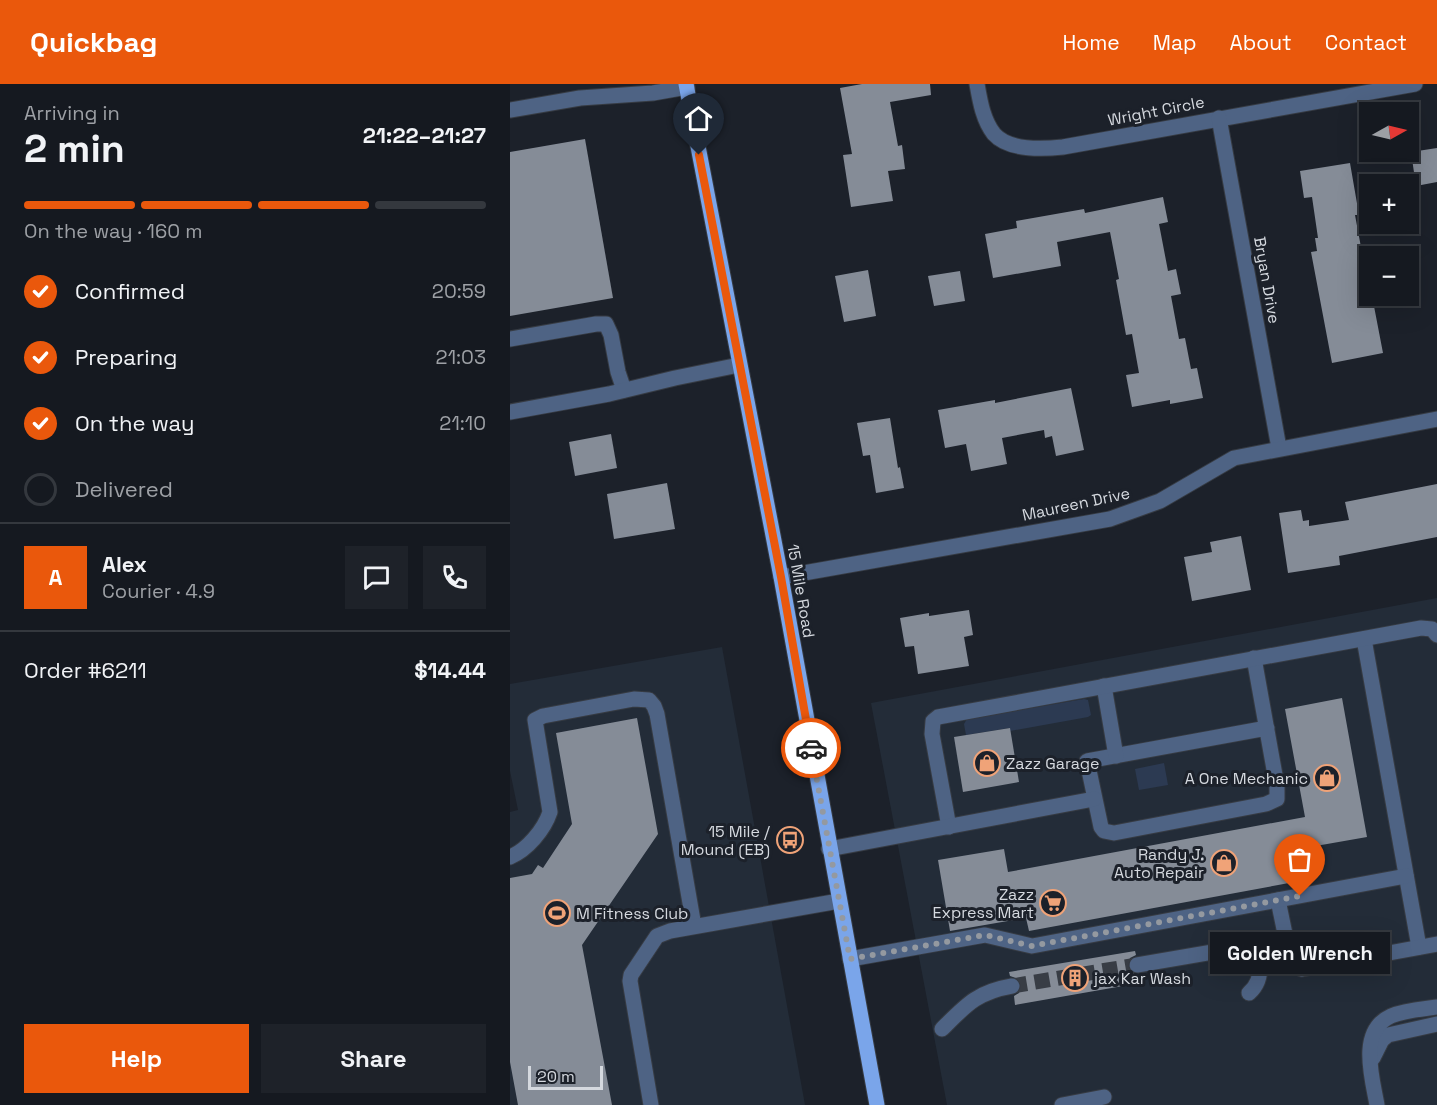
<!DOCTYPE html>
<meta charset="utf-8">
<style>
:root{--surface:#151920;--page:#1e2229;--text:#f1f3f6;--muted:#9da0a5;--line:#34383e;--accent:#ea580c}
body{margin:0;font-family:"Space Grotesk",sans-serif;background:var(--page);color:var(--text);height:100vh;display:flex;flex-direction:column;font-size:22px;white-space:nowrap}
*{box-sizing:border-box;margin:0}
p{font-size:20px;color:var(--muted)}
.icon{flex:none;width:33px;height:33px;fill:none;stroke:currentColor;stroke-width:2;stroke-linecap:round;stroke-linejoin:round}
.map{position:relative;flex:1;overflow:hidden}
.side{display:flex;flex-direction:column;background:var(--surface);width:510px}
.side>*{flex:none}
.needle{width:39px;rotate:82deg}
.controls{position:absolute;left:849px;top:18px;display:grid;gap:12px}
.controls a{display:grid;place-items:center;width:60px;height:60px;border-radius:0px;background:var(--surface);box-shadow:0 6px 24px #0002,0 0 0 2px var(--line);font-size:30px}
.scale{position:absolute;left:18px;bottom:15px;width:75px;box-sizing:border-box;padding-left:6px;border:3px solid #d5d9df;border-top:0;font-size:16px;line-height:21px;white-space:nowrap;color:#d5d9df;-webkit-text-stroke:4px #1c212a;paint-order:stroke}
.pin{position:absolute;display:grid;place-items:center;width:51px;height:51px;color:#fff;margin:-62px -26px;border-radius:50% 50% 50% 0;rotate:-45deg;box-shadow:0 0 6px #0007}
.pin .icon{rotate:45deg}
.courier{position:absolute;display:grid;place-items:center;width:60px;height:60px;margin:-30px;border:4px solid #ea580c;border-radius:50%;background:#fff;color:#222;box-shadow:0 2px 8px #0007}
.bubble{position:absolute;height:42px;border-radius:0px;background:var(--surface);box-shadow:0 6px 24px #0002,0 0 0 2px var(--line);font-size:20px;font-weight:700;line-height:42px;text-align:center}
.head em{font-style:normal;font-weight:700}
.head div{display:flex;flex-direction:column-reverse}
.head{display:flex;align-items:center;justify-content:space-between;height:102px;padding:0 24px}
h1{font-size:39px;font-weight:700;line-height:45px}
.bar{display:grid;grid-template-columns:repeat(4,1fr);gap:9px 6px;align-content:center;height:72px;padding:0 24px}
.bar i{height:8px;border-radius:4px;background:var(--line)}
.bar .selected{background:var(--accent)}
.bar p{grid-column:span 4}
.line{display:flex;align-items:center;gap:15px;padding:0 24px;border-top:2px solid var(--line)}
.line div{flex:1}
.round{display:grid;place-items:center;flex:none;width:63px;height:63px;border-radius:0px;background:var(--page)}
ol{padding:0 24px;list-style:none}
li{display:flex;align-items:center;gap:18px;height:66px}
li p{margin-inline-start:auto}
li .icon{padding:6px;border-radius:50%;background:var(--accent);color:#fff;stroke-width:4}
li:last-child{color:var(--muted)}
li i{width:33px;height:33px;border:3px solid var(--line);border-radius:50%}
.button{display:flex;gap:12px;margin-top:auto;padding:12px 24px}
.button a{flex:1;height:69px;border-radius:0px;background:var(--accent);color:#fff;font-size:24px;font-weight:700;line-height:69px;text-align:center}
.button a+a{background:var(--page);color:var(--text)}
header{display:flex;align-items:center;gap:36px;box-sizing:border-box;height:84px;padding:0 30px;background:var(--accent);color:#fff}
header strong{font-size:28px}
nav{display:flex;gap:33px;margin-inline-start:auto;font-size:21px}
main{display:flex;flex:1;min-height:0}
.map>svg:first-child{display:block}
.built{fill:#232c38}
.green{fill:#2c3a52}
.building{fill:#858c97}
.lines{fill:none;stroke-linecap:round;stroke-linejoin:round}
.minor-tunnel{stroke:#383d45;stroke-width:15;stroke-dasharray:15 8;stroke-linecap:butt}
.minor-casing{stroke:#363b43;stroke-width:17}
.major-casing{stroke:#363b43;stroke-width:17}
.minor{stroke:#4e6384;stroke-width:15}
.major{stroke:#7aa5ea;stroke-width:15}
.done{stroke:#9499a0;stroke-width:6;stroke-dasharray:0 10.8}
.route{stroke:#ea580c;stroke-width:8}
.labels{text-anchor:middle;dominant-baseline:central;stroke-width:6;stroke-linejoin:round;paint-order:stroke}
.street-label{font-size:16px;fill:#d5d9df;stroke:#1c212a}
.poi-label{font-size:16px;fill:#d5d9df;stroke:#1c212a;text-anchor:end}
</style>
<header>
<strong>Quickbag</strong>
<nav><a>Home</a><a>Map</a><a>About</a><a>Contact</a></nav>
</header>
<main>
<section class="side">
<div class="head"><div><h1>2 min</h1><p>Arriving in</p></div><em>21:22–21:27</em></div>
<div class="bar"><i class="selected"></i><i class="selected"></i><i class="selected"></i><i></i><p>On the way · 160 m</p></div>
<ol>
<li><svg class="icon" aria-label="check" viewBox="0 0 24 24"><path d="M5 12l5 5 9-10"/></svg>Confirmed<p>20:59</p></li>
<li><svg class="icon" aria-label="check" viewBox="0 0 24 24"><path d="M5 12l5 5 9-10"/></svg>Preparing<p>21:03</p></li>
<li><svg class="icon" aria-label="check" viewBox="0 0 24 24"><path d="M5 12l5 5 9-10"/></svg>On the way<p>21:10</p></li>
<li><i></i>Delivered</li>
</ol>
<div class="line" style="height:108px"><b class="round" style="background:var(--accent);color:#fff">A</b><div><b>Alex</b><p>Courier · 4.9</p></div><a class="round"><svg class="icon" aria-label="chat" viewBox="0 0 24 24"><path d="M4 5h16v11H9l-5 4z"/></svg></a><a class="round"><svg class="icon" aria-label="phone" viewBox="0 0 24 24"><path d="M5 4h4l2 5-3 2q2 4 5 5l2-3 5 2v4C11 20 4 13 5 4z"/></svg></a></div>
<div class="line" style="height:78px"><div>Order #6211</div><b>$14.44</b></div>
<div class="button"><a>Help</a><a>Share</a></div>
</section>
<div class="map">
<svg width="927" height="1021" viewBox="0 0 927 1021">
<rect width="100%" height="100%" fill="#1c212a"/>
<g class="built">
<path d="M927 514V1021H437L361 619Z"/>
<path d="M212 563 295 1021H0V728L8 726 0 687V600Z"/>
</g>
<g class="green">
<path d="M574 615 578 616 581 631 578 633 500 647 499 644 456 651 454 640 457 635Z"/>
<path d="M654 679 658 701 629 706 625 685Z"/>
</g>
<g class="building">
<path d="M352 0H420L421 11 380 18 388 62 392 61 395 85 378 87 383 117 341 123 333 71 342 70 330 4Z"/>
<path d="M75 55 103 214 0 232V68Z"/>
<path d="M927 64V98L906 102 901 68Z"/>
<path d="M840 79 849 131H845L853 174 860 173V217H863L873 269 822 279 801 168 807 167 805 154H808L802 113 794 114 790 87Z"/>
<path d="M653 113 658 138 649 140 658 187 666 185 671 210 661 212 669 255 675 254 681 285 687 284 693 314 660 320V316L622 323 616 291 629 289 622 250 616 251 606 196 609 195 600 148 547 158 551 182 483 194 475 150 507 144 506 137 574 125 575 129Z"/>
<path d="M358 186 366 232 334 238 325 192Z"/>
<path d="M450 187 455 217 424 222 418 192Z"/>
<path d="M561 304 574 366 546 372 542 352 535 354 534 346 492 354 497 380 461 387 456 360 435 364 428 326 485 316V319Z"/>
<path d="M380 334 388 384 390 383 394 404 366 409 360 371 353 372 347 339Z"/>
<path d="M101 350 107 384 65 392 59 358Z"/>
<path d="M157 399 165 445 104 455 97 410Z"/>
<path d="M927 400V453L829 472 830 481 778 489 769 429 791 426 793 437 799 436V442L839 436 835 418Z"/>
<path d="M731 452 741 506 682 517 674 473 702 468 700 458Z"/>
<path d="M459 526 463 551 454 553 459 582 408 590 404 562 395 563 390 534 419 529V532Z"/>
<path d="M832 614 857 753 800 763 806 794 519 847 516 834 440 847 428 776 494 765 498 788 795 733 775 625Z"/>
<path d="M127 634 148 750 72 861 102 1021H8L0 978V794L22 790 28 781 33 784 62 740 46 649Z"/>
<path d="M500 644 509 698 453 708 444 653Z"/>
<path d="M625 867 626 871 620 874 617 882 620 888 629 891 630 899 505 921 504 912 509 909 512 901 509 895 500 892 499 888Z"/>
</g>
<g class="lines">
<path class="minor-tunnel" d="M502 902 627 881"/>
<defs>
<g id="minor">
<path d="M467 0C470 17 473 36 484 50 499 67 534 65 553 63L905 0"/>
<path d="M0 26 70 14 143 9 177 3"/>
<path d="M709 34 769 364"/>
<path d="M0 255 86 240H96L101 251 108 288 114 306"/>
<path d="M0 328 99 310 165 294 229 281"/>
<path d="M271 493 600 435 650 417 724 374 927 335"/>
<path d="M854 555 909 863"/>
<path d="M744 574 767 702V715L756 720 604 749 594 747 591 743 577 677 757 644"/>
<path d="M594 602 606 672"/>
<path d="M439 743 422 650 423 637 428 633 911 544 922 545 927 551"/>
<path d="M319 765 584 715"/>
<path d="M0 773C17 766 34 746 40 728L25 636 33 632 124 615 139 616 144 622 147 630 184 842"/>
<path d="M768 816 780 874 783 880 792 885 927 860"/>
<path d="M340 875 475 851 522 862 896 792"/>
<path d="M627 881 732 863C753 870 755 895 739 909"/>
<path d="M432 945C456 921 467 908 502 902"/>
<path d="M863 974 872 956 878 951 927 940"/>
<path d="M141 1021 120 897 121 891 147 852 160 847 329 817"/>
<path d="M552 1021 594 1013"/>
<path d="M867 1021C862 993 848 947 881 932 895 926 913 925 927 923"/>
</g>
<path id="major" d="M176 0 271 493 367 1021"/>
</defs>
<use href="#minor" class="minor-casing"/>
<use href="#major" class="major-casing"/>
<use href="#minor" class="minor"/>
<use href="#major" class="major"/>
</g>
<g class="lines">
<path class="done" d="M301 664 340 875 475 851 522 862 790 812"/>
<path class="route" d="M189 71 271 493 301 664"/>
</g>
<defs>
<symbol id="shop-ring" viewBox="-11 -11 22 22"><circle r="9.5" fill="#1c212a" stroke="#f0a378" stroke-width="1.5"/><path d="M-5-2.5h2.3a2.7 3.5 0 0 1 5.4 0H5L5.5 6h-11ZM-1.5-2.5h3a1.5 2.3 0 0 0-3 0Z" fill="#f0a378"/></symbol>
<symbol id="bus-ring" viewBox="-11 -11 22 22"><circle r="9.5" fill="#1c212a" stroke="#f0a378" stroke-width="1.5"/><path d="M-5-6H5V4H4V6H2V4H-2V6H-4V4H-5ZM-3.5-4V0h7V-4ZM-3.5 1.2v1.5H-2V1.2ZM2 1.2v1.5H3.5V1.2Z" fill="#f0a378"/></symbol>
<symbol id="supermarket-ring" viewBox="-11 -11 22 22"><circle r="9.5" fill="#1c212a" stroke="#f0a378" stroke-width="1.5"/><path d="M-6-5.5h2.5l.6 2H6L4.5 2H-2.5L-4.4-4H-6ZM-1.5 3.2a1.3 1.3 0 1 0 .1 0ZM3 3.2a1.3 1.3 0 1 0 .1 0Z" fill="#f0a378"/></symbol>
<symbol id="stadium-ring" viewBox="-11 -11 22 22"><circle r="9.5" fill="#1c212a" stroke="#f0a378" stroke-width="1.5"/><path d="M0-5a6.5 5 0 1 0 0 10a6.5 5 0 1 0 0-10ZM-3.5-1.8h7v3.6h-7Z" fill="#f0a378"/></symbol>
<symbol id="building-ring" viewBox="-11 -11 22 22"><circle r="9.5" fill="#1c212a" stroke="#f0a378" stroke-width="1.5"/><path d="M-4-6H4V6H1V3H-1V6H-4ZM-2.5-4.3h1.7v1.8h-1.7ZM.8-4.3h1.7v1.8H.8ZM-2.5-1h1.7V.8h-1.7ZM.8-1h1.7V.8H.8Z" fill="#f0a378"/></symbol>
</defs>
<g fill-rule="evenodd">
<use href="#shop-ring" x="462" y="664" width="30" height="30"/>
<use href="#shop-ring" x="802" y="679" width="30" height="30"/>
<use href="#bus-ring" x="265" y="741" width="30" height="30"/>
<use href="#shop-ring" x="699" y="764" width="30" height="30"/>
<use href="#supermarket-ring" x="528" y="804" width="30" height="30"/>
<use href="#stadium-ring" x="32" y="814" width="30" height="30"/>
<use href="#building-ring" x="550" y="879" width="30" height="30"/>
</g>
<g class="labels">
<g class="street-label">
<text transform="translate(646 27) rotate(-11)">Wright Circle</text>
<text transform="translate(757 196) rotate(80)">Bryan Drive</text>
<text transform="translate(566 420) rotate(-12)">Maureen Drive</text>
<text transform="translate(291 507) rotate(80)">15 Mile Road</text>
</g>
<g class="poi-label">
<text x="496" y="679" text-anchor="start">Zazz Garage</text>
<text x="798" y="694">A One Mechanic</text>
<text x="260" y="747">15 Mile /<tspan x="260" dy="18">Mound (EB)</tspan></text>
<text x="694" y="770">Randy J.<tspan x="694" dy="18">Auto Repair</tspan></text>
<text x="524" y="810">Zazz<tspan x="524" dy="18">Express Mart</tspan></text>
<text x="66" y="829" text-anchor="start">M Fitness Club</text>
<text x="584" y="894" text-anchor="start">jax Kar Wash</text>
</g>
</g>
</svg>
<div class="controls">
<a><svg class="needle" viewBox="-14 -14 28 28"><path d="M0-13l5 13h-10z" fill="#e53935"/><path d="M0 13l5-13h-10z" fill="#9da0a5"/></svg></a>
<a>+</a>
<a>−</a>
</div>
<div class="scale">20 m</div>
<div class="pin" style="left:790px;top:812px;background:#ea580c"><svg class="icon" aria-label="bag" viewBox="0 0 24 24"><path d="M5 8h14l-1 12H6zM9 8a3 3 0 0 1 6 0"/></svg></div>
<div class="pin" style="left:189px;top:71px;background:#1f2937"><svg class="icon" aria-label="home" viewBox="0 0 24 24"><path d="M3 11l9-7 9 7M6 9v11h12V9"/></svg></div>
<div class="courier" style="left:301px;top:664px"><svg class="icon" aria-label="car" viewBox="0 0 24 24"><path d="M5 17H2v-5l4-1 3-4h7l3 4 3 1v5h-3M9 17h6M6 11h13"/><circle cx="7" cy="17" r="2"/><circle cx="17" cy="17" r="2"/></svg></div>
<div class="bubble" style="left:700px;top:848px;width:180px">Golden Wrench</div>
</div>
</main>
